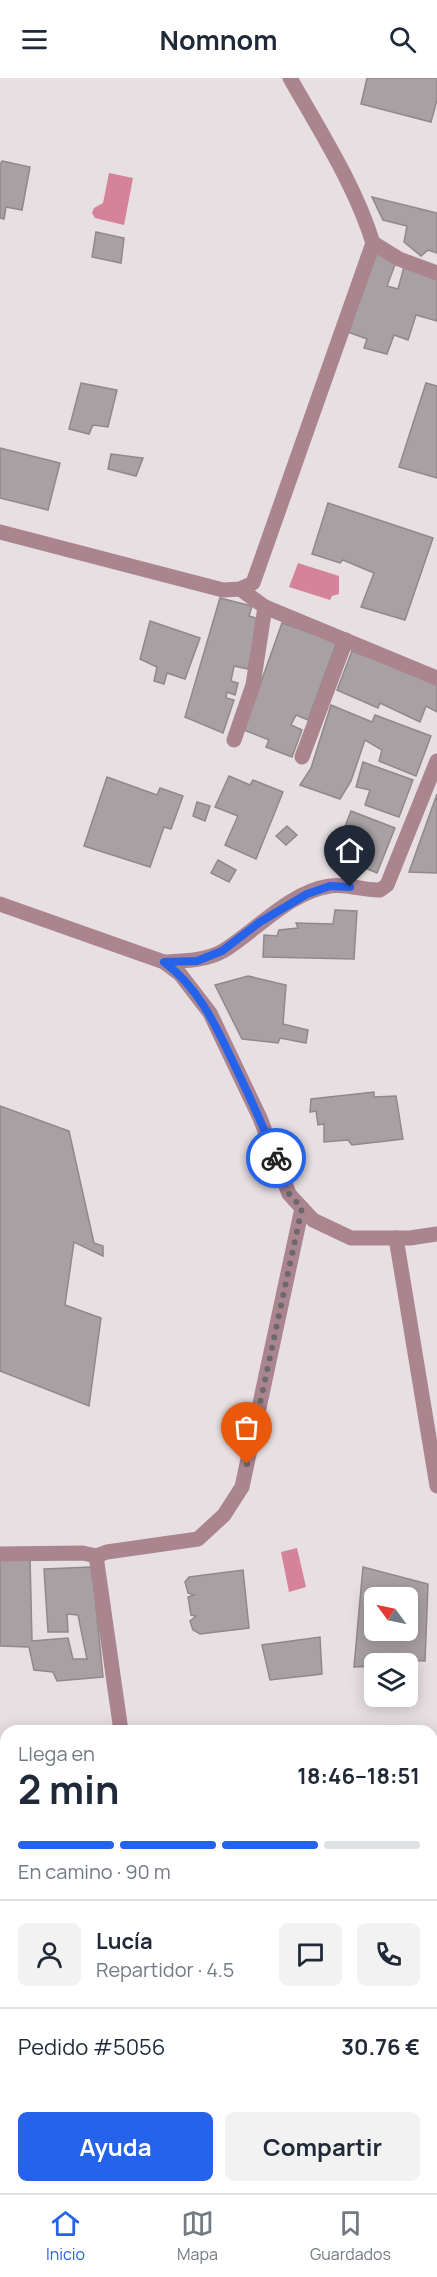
<!DOCTYPE html>
<html lang="es">
<meta charset="utf-8">
<style>
:root{--surface:#fff;--page:#f2f2f3;--text:#1f2937;--muted:#747a83;--line:#e0e1e3;--accent:#2563eb}
body{margin:0;font-family:Manrope,sans-serif;background:var(--page);color:var(--text);height:100vh;display:flex;flex-direction:column;font-size:22px;white-space:nowrap}
*{box-sizing:border-box;margin:0}
p{font-size:20px;color:var(--muted)}
.icon{flex:none;width:33px;height:33px;fill:none;stroke:currentColor;stroke-width:2;stroke-linecap:round;stroke-linejoin:round}
.map{position:relative;flex:1;overflow:hidden}
.drawer{position:absolute;left:0px;top:1647px;width:438px;height:468px;display:flex;flex-direction:column;background:var(--surface);border-radius:18px 18px 0 0;box-shadow:0 3px 15px #0003}
.drawer>*{flex:none}
.needle{width:39px;rotate:303deg}
.controls{position:absolute;left:364px;top:1509px;display:grid;gap:12px}
.controls a{display:grid;place-items:center;width:54px;height:54px;border-radius:9px;background:var(--surface);box-shadow:0 3px 15px #0003;font-size:30px}
.pin{position:absolute;display:grid;place-items:center;width:51px;height:51px;color:#fff;margin:-62px -26px;border-radius:50% 50% 50% 0;rotate:-45deg;box-shadow:0 0 6px #0007}
.pin .icon{rotate:45deg}
.courier{position:absolute;display:grid;place-items:center;width:60px;height:60px;margin:-30px;border:4px solid #2563eb;border-radius:50%;background:#fff;color:#222;box-shadow:0 2px 8px #0007}
.summary em{font-style:normal;font-weight:700}
.summary div{display:flex;flex-direction:column-reverse}
.summary{display:flex;align-items:center;justify-content:space-between;height:102px;padding:0 18px}
h1{font-size:39px;font-weight:700;line-height:45px}
.bar{display:grid;grid-template-columns:repeat(4,1fr);gap:9px 6px;align-content:center;height:72px;padding:0 18px}
.bar i{height:8px;border-radius:4px;background:var(--line)}
.bar .on{background:var(--accent)}
.bar p{grid-column:span 4}
.line{display:flex;align-items:center;gap:15px;padding:0 18px;border-top:2px solid var(--line)}
.line div{flex:1}
.round{display:grid;place-items:center;flex:none;width:63px;height:63px;border-radius:9px;background:var(--page)}
.action{display:flex;gap:12px;margin-top:auto;padding:12px 18px}
.action a{flex:1;height:69px;border-radius:9px;background:var(--accent);color:#fff;font-size:24px;font-weight:700;line-height:69px;text-align:center}
.action a+a{background:var(--page);color:var(--text)}
header{display:flex;justify-content:space-between;align-items:center;height:78px;padding:0 18px;background:var(--surface);font-size:27px;font-weight:700}
.tabs{display:flex;justify-content:space-around;align-items:center;height:84px;border-top:2px solid var(--line);background:var(--surface);font-size:16px;color:var(--muted)}
.tabs a{display:grid;justify-items:center;gap:3px}
.tabs .on{color:var(--accent)}
.map>svg:first-child{display:block}
.water{fill:#d5829b}
.building{fill:#a8a0a2;stroke:#90898a;stroke-width:1.5;fill-rule:evenodd}
.lines{fill:none;stroke-linecap:round;stroke-linejoin:round}
.lane{stroke:#aa848e;stroke-width:15}
.street{stroke:#aa848e;stroke-width:15}
.done{stroke:#6d696a;stroke-width:6;stroke-dasharray:0 10.8}
.route{stroke:#2563eb;stroke-width:8}
</style>
<header><svg class="icon" aria-label="menu" viewBox="0 0 24 24"><path d="M4 6h16M4 12h16M4 18h16"/></svg>Nomnom<svg class="icon" aria-label="search" viewBox="0 0 24 24"><circle cx="10" cy="10" r="6"/><path d="M15 15l6 6"/></svg></header>
<div class="map">
<svg width="437" height="2115" viewBox="0 0 437 2115">
<rect width="100%" height="100%" fill="#e7dfe1"/>
<g class="water">
<path d="M109 95 133 100 124 147 95 140 92 135 94 130 103 125Z"/>
<path d="M298 485 339 498V516L332 518 330 522 289 509Z"/>
<path d="M297 1470 306 1509 289 1514 281 1474Z"/>
</g>
<g class="building">
<path d="M367 0H437V22L431 44 361 26Z"/>
<path d="M2 83 30 89 22 132 6 129 4 141 0 140V87Z"/>
<path d="M372 119 437 135V175L428 172 421 178 404 164 407 148 383 142Z"/>
<path d="M96 154 124 160 121 185 92 179Z"/>
<path d="M378 172 396 184 387 208 398 211 404 189 437 198V243L416 237 408 262 394 257 387 276 364 270 367 261 348 254Z"/>
<path d="M81 305 117 312 108 349 93 347 89 356 69 351Z"/>
<path d="M426 305 437 308V400L399 389Z"/>
<path d="M0 370 60 385 48 432 0 420Z"/>
<path d="M111 376 143 380 136 398 108 391Z"/>
<path d="M328 425 433 460 405 542 361 529 374 495 343 482 340 485 312 476Z"/>
<path d="M220 520 252 528 249 538 259 541 248 591 234 588 231 603 238 605 235 617 227 614 226 620 234 622 223 655 185 639Z"/>
<path d="M150 543 200 560 185 601 167 595 164 606 154 603 157 589 140 581Z"/>
<path d="M282 545 337 564 308 642 296 637 291 647 302 652 292 679 266 669 269 662 244 652Z"/>
<path d="M352 573 437 604V634L426 628 420 644 380 625 378 630 337 612Z"/>
<path d="M331 627 372 644 375 637 431 658 416 698 379 683 382 672 365 662 351 703 340 721 300 707 311 690Z"/>
<path d="M363 684 413 702 399 739 365 727 370 712 356 709Z"/>
<path d="M229 698 250 707 253 702 283 714 256 781 225 767 238 738 215 729Z"/>
<path d="M107 699 157 717 160 710 183 718 171 751 164 749 150 789 84 768Z"/>
<path d="M437 716V795L409 794Z"/>
<path d="M197 724 210 728 205 743 193 738Z"/>
<path d="M351 733 395 750 377 795 334 777Z"/>
<path d="M287 748 297 757 286 767 276 758Z"/>
<path d="M218 782 236 792 229 804 211 795Z"/>
<path d="M335 832 357 833 354 881 263 879 264 857 277 858 279 852 298 850 296 845 333 846Z"/>
<path d="M248 898 286 907 283 946 308 952 306 965 280 960 278 965 242 961 215 907Z"/>
<path d="M374 1014V1019L396 1018 403 1061 352 1067 348 1062 324 1064V1046L318 1047 316 1033 310 1034 311 1021Z"/>
<path d="M0 1028 69 1053 94 1165 103 1168V1178L74 1164 65 1227 101 1240 89 1328 0 1293Z"/>
<path d="M0 1480H30L32 1563 68 1560 73 1581H87L78 1537 67 1536 68 1554H48L44 1491 92 1489 103 1599 57 1603 53 1594 34 1592 29 1569 0 1568Z"/>
<path d="M363 1489 428 1506 425 1583 383 1581V1586H375V1588L354 1589ZM375 1520H408V1552H375Z"/>
<path d="M243 1492 249 1550 200 1556 193 1552 190 1543 196 1538 191 1537 188 1519 194 1517 188 1515 185 1504 189 1499Z"/>
<path d="M320 1559 322 1596 270 1602 262 1567Z"/>
</g>
<g class="lines">
<g class="lane">
<path d="M234 662 253 607 265 529"/>
<path d="M302 679 346 562"/>
</g>
<g class="street">
<path d="M373 165 399 181 437 195"/>
<path d="M0 454 223 512 240 511 253 505 373 165C355 107 320 53 290 0"/>
<path d="M240 511 265 529 437 600"/>
<path d="M0 826 164 884 180 896 210 935 260 1040 289 1116 313 1142 351 1160H410L437 1156"/>
<path d="M164 884C184 883 205 883 223 873 256 853 289 814 330 808 346 805 364 813 380 812L387 807 437 683"/>
<path d="M396 1160 437 1408"/>
<path d="M0 1476 83 1475 96 1478 121 1653"/>
<path d="M96 1478 107 1474 198 1461 224 1437 242 1409 302 1130"/>
</g>
</g>
<g class="lines">
<path class="done" d="M247 1386 302 1130 289 1116 276 1080"/>
<path class="route" d="M276 1080C263 1048 249 1017 234 986 216 948 199 910 164 884L197 883 222 873 260 844 307 816 330 808 350 809"/>
</g>
</svg>
<div class="controls">
<a><svg class="needle" viewBox="-14 -14 28 28"><path d="M0-13l5 13h-10z" fill="#e53935"/><path d="M0 13l5-13h-10z" fill="#747a83"/></svg></a>
<a><svg class="icon" aria-label="layers" viewBox="0 0 24 24"><path d="M12 4l9 5-9 5-9-5zM3 14l9 5 9-5"/></svg></a>
</div>
<div class="pin" style="left:247px;top:1386px;background:#ea580c"><svg class="icon" aria-label="bag" viewBox="0 0 24 24"><path d="M5 8h14l-1 12H6zM9 8a3 3 0 0 1 6 0"/></svg></div>
<div class="pin" style="left:350px;top:809px;background:#1f2937"><svg class="icon" aria-label="home" viewBox="0 0 24 24"><path d="M3 11l9-7 9 7M6 9v11h12V9"/></svg></div>
<div class="courier" style="left:276px;top:1080px"><svg class="icon" aria-label="bike" viewBox="0 0 24 24"><circle cx="6" cy="16" r="4"/><circle cx="18" cy="16" r="4"/><path d="M6 16l4-8h5l3 8M10 8l3 8H6M13 5h3"/></svg></div>
<section class="drawer">
<div class="summary"><div><h1>2 min</h1><p>Llega en</p></div><em>18:46–18:51</em></div>
<div class="bar"><i class="on"></i><i class="on"></i><i class="on"></i><i></i><p>En camino · 90 m</p></div>
<div class="line" style="height:108px"><a class="round"><svg class="icon" aria-label="person" viewBox="0 0 24 24"><circle cx="12" cy="8" r="4"/><path d="M4 21q1-7 8-7t8 7"/></svg></a><div><b>Lucía</b><p>Repartidor · 4.5</p></div><a class="round"><svg class="icon" aria-label="chat" viewBox="0 0 24 24"><path d="M4 5h16v11H9l-5 4z"/></svg></a><a class="round"><svg class="icon" aria-label="phone" viewBox="0 0 24 24"><path d="M5 4h4l2 5-3 2q2 4 5 5l2-3 5 2v4C11 20 4 13 5 4z"/></svg></a></div>
<div class="line" style="height:78px"><div>Pedido #5056</div><b>30.76 €</b></div>
<div class="action"><a>Ayuda</a><a>Compartir</a></div>
</section>
</div>
<nav class="tabs">
<a class="on"><svg class="icon" aria-label="home" viewBox="0 0 24 24"><path d="M3 11l9-7 9 7M6 9v11h12V9"/></svg>Inicio</a>
<a><svg class="icon" aria-label="map" viewBox="0 0 24 24"><path d="M3 6l6-2 6 2 6-2v14l-6 2-6-2-6 2zM9 4v14M15 6v14"/></svg>Mapa</a>
<a><svg class="icon" aria-label="saved" viewBox="0 0 24 24"><path d="M7 4h10v16l-5-4-5 4z"/></svg>Guardados</a>
</nav>
